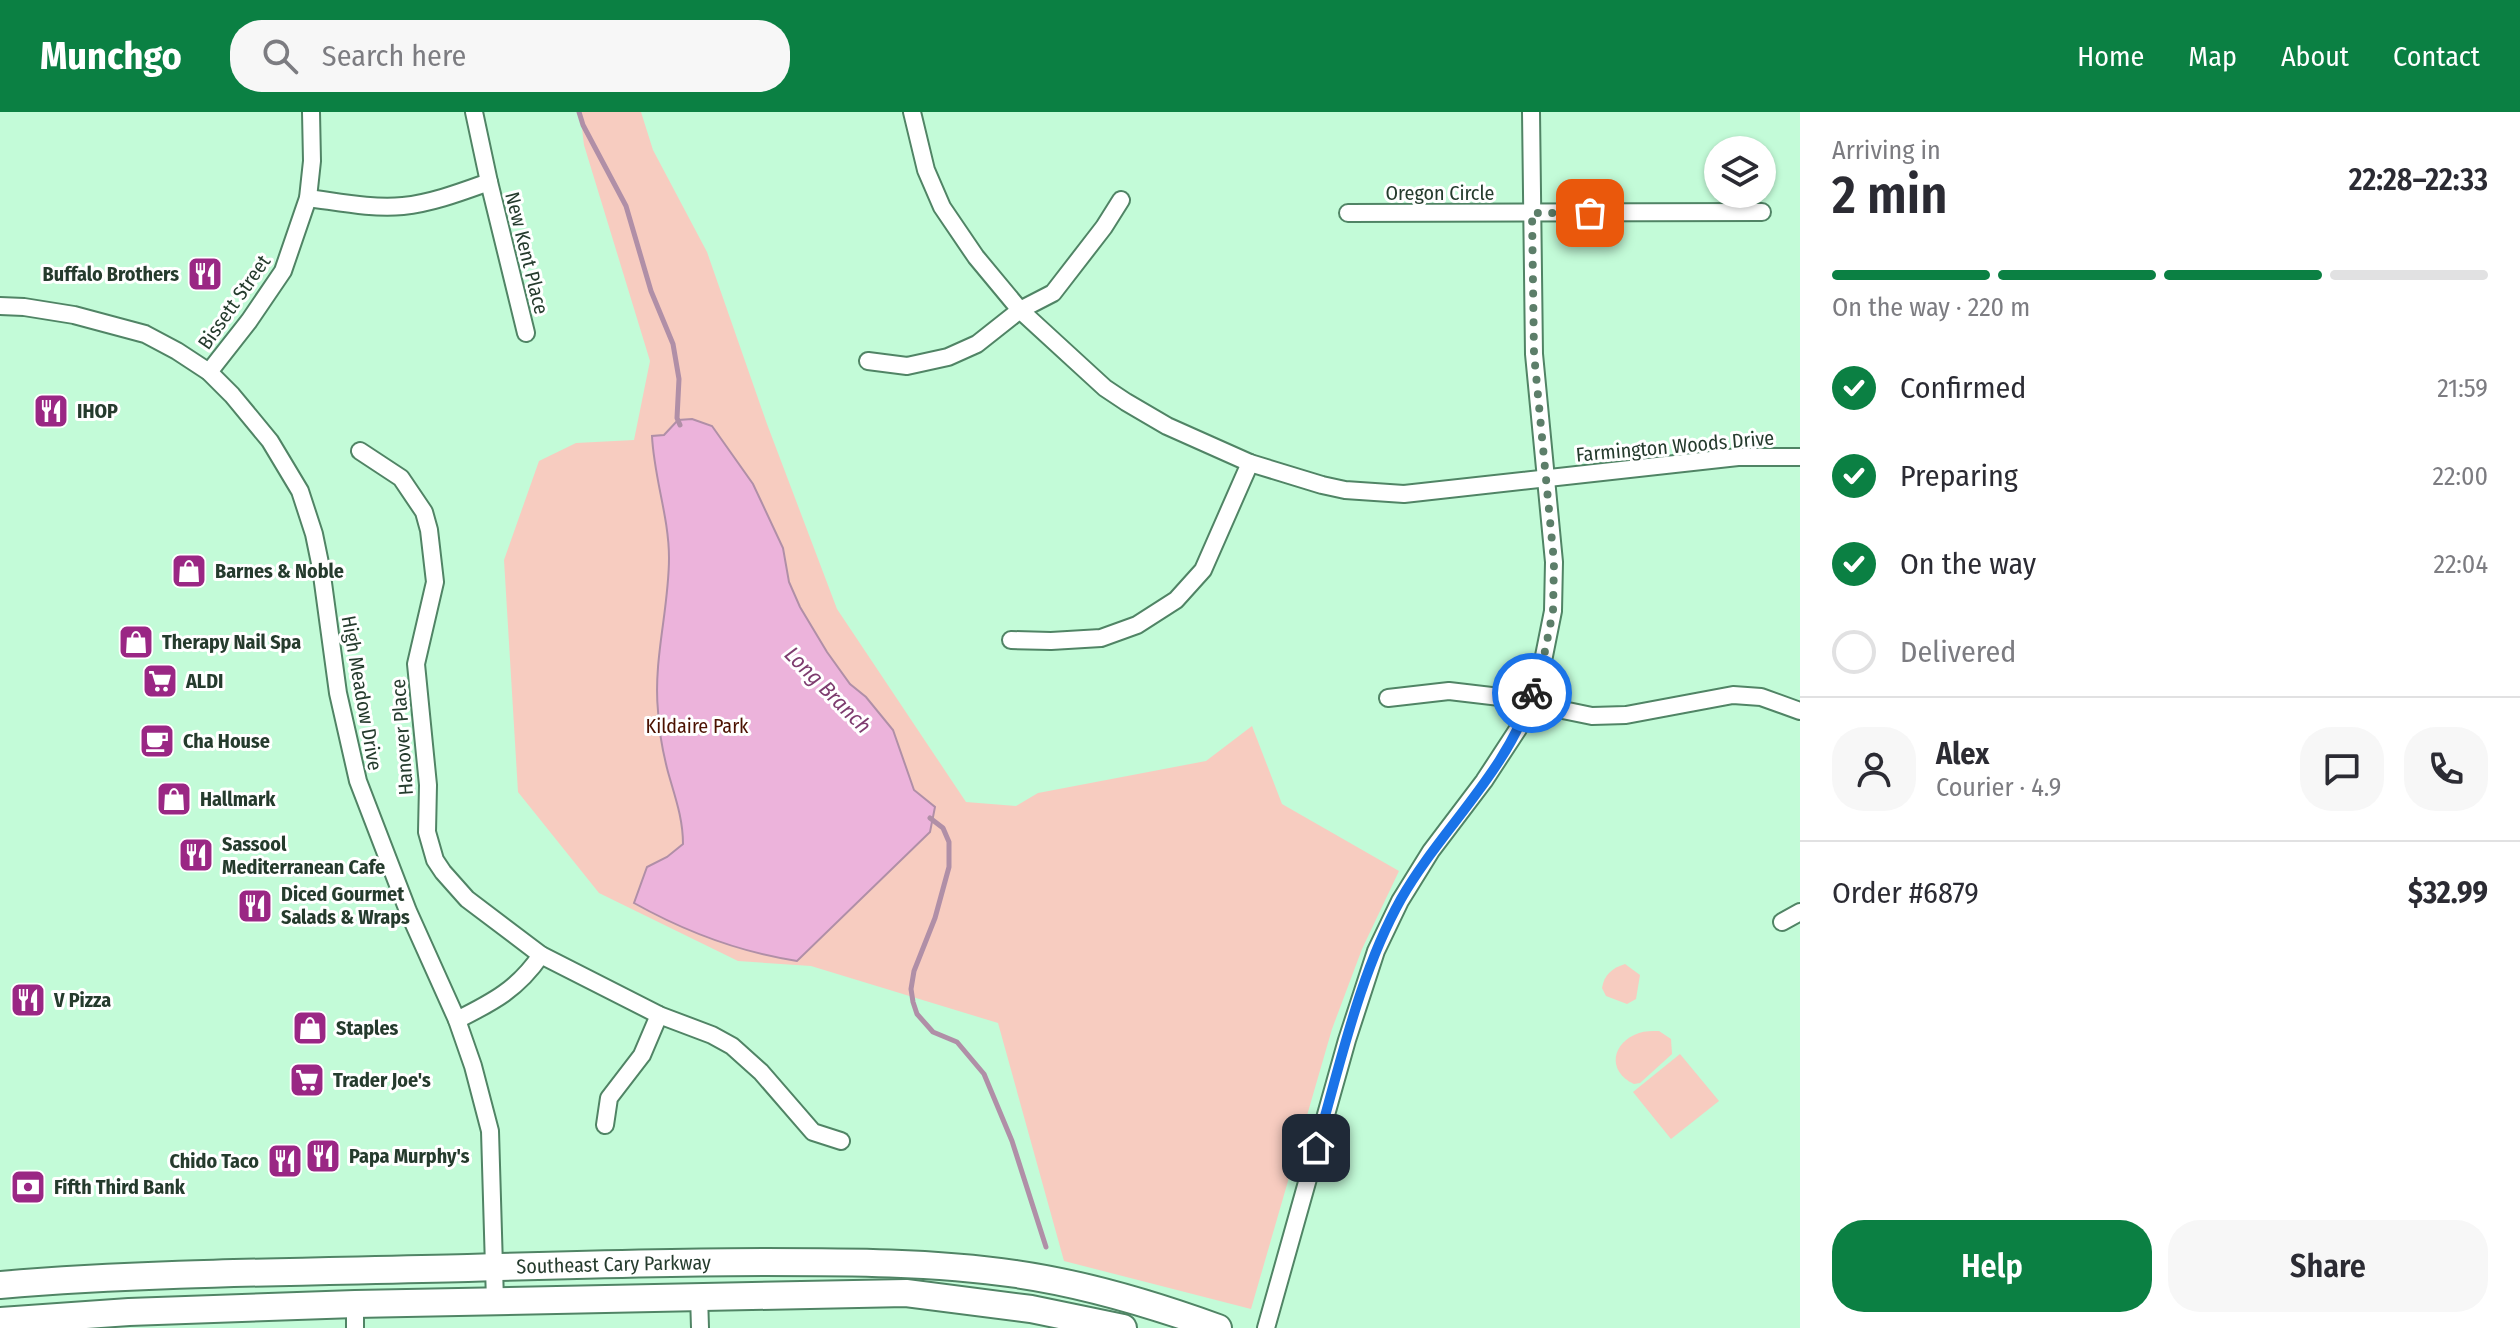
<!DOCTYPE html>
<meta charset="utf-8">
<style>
:root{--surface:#fff;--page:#f7f7f7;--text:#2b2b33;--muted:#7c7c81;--line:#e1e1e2;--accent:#0b8043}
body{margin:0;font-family:"Fira Sans Condensed",sans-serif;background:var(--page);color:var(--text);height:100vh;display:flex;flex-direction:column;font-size:30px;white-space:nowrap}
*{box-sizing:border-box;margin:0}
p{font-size:26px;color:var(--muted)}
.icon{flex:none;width:44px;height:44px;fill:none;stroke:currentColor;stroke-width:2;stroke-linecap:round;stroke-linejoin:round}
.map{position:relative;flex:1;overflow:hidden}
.panel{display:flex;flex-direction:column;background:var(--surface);width:720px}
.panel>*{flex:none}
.fabs{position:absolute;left:1704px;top:24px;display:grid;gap:16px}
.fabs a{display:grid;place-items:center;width:72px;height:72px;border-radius:50%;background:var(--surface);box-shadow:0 2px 6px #0004;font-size:40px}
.pin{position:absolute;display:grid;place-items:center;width:68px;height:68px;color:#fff;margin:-34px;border-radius:16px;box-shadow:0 4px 12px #0006}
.courier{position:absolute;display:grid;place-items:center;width:80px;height:80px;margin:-40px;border:6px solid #1a73e8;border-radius:50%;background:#fff;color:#222;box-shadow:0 2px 10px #0007}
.head em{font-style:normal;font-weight:600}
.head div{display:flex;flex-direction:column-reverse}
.head{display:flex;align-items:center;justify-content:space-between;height:136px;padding:0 32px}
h1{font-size:52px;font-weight:600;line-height:60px}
.bar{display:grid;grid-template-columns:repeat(4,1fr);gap:12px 8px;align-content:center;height:96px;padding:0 32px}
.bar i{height:10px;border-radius:6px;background:var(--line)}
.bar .on{background:var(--accent)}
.bar p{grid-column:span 4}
.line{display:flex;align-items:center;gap:20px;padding:0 32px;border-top:2px solid var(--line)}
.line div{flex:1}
.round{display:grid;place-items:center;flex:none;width:84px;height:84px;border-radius:32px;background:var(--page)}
ol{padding:0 32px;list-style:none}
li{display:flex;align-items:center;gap:24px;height:88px}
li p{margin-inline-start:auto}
li .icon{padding:8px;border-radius:50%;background:var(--accent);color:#fff;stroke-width:4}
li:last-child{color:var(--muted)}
li i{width:44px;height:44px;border:4px solid var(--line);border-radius:50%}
.action{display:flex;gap:16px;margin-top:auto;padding:16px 32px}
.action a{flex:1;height:92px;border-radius:32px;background:var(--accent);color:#fff;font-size:32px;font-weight:600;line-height:92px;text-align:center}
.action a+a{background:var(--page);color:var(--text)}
header{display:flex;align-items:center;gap:48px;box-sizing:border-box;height:112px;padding:0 40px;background:var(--accent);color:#fff}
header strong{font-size:38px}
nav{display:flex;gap:44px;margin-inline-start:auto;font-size:28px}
.search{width:560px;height:72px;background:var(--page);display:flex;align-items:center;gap:20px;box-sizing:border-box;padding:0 28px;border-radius:32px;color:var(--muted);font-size:30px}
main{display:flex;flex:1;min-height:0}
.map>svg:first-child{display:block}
.green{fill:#f7ccc0}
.water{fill:#ecb3db;stroke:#b08fa7;stroke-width:2}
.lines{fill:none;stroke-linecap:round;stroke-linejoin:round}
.stream{stroke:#b08fa7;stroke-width:5}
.minor-casing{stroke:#508465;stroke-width:20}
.primary-casing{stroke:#508465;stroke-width:30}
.minor{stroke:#fff;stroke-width:16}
.primary{stroke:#fff;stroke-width:26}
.done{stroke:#5c7e69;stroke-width:8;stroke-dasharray:0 14.4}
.route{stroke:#1a73e8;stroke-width:10}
.labels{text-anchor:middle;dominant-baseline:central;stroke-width:6;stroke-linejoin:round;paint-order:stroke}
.street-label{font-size:20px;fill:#253b2d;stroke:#fff}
.poi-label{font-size:20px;font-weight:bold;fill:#253b2d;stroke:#fff;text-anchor:start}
.park-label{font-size:20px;fill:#4c1201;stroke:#fff}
.water-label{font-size:22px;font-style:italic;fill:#7e3c6f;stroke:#fff}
</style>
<header>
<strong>Munchgo</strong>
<div class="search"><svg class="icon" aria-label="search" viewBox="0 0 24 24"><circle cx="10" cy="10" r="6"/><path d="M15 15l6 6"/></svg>Search here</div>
<nav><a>Home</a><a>Map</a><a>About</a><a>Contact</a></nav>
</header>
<main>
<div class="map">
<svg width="1800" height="1216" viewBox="0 0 1800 1216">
<rect width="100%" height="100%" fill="#c3fbd8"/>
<g class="green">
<path d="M580 0H641L653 38 707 140 767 312 837 497 966 690 1016 694 1038 681 1206 649 1252 614 1282 692 1399 759 1362 837 1332 917 1251 1197 1064 1149 998 911 811 854 738 849 599 781 518 680 504 448 539 349 576 331 634 328 650 249 584 33Z"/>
<path d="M1625 852 1640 863 1636 887 1627 892 1606 884 1602 876C1604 863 1612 856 1625 852Z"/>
<path d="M1659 919 1671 927 1672 942 1640 971 1634 972C1606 959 1612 930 1639 921 1645 919 1652 919 1659 919Z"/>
<path d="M1680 942 1719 989 1671 1027 1633 980Z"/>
</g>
<path class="water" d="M692 307 712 314 753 372 783 436 789 470 800 495 827 540 850 572 866 585 893 618 914 678 935 695 930 720 797 849C739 840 684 819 634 791L647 755 667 745 683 732C683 706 675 685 668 660 663 641 659 619 658 599 653 548 669 497 669 446 669 405 654 366 652 324L664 323 678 308Z"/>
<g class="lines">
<g class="stream">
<path d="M579 0 583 13 626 94 651 179 673 232 679 267 677 306 680 313"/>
<path d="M930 706 943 716 949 730V755L935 806 914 859 911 877 913 890 917 902 933 920 957 930 984 962 1012 1029 1046 1135"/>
</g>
<defs>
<g id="minor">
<path d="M474 0 489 70 526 221"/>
<path d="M912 0 926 58 942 95 976 145 1020 198 1105 276 1126 290 1167 314 1250 351 1322 373 1345 378 1404 382 1738 345H1800"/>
<path d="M308 86C339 90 372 97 403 94 432 91 461 80 489 70"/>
<path d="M1348 101 1762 100"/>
<path d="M0 194 24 195 74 203 145 222 177 239 209 260 232 283 270 329 300 379 314 422 321 456 338 581 358 669 408 799 457 908 473 954 490 1019 495 1189"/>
<path d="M868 249 907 254 948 245 977 232 1020 198 1053 181 1104 115 1121 88"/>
<path d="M209 260 249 209 283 159 308 86 312 49 311 0"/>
<path d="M360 339 401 366 424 400 429 418 435 470 416 552 428 673 427 720 435 748 443 760 467 787 541 843 659 903 712 923 732 934 761 960 813 1020 841 1029"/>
<path d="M1011 528 1051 529 1101 526 1137 513 1176 488 1203 458 1250 351"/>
<path d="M1388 586 1449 579 1500 585 1592 604 1626 603 1733 583 1761 585 1800 599"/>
<path d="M1782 810 1800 800"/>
<path d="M457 908C493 890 518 877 541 843"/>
<path d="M605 1013 609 986 642 943 659 903"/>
<path d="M699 1183 700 1216"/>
<path d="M355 1192V1216"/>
<path d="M1266 1216 1347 928 1376 839 1400 789 1431 739 1484 669 1518 617 1529 591 1544 544 1553 499 1554 450 1534 242 1531 0"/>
</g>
<g id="primary">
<path id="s1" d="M0 1173C156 1160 312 1160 468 1156 566 1153 665 1150 764 1150 848 1150 932 1150 1016 1162 1085 1172 1152 1192 1218 1216"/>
<path d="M0 1209 129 1200 355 1192 906 1181 1031 1197 1123 1216"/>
</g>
</defs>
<use href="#minor" class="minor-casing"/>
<use href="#primary" class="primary-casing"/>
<use href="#minor" class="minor"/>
<use href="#primary" class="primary"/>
</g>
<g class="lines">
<path class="done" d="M1532 581 1544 544 1553 499 1554 450 1534 242 1532 101H1590"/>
<path class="route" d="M1316 1036C1340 954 1359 862 1401 787 1441 717 1508 659 1532 581"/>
</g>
<defs>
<symbol id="restaurant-square" viewBox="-11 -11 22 22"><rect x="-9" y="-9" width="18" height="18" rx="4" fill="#9a2784" stroke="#fff"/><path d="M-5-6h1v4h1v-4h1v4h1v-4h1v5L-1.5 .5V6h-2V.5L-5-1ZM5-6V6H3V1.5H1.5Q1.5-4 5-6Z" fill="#fff"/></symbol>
<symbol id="shop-square" viewBox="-11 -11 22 22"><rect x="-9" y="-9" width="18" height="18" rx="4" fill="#9a2784" stroke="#fff"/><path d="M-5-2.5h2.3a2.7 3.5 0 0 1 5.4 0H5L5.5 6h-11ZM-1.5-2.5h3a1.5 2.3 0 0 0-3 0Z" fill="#fff"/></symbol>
<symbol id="supermarket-square" viewBox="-11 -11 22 22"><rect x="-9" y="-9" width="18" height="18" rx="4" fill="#9a2784" stroke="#fff"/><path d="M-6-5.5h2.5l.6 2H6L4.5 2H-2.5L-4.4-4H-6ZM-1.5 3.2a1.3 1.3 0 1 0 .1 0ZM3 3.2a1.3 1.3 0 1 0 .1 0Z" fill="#fff"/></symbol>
<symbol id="cafe-square" viewBox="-11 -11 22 22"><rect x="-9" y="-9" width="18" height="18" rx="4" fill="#9a2784" stroke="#fff"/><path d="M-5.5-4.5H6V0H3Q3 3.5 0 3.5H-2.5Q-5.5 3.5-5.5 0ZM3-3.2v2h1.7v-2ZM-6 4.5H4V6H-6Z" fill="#fff"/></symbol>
<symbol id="bank-square" viewBox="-11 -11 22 22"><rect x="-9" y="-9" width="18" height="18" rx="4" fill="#9a2784" stroke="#fff"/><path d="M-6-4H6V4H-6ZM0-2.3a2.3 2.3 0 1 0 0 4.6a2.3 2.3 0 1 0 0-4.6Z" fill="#fff"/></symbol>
</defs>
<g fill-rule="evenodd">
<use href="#restaurant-square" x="185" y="142" width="40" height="40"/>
<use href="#restaurant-square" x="31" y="279" width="40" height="40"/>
<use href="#shop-square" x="169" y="439" width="40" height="40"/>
<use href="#shop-square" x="116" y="510" width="40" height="40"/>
<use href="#supermarket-square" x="140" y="549" width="40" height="40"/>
<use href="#cafe-square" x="137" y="609" width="40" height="40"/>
<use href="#shop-square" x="154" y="667" width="40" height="40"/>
<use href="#restaurant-square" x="176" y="723" width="40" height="40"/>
<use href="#restaurant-square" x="235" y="774" width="40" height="40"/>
<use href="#restaurant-square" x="8" y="868" width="40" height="40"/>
<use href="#shop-square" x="290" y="896" width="40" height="40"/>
<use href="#supermarket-square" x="287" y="948" width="40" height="40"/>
<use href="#restaurant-square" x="303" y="1024" width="40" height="40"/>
<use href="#restaurant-square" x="265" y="1029" width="40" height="40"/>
<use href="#bank-square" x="8" y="1055" width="40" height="40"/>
</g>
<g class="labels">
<g class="street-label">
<text x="1440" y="81">Oregon Circle</text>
<text transform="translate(527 141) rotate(76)">New Kent Place</text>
<text transform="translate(234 190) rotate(-55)">Bissett Street</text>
<text transform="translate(1675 334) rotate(-5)">Farmington Woods Drive</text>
<text transform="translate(362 581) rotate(80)">High Meadow Drive</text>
<text transform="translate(402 625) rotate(-94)">Hanover Place</text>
<text stroke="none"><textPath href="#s1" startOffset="614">Southeast Cary Parkway</textPath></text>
</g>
<g class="poi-label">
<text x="179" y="162" text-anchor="end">Buffalo Brothers</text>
<text x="77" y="299">IHOP</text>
<text x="215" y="459">Barnes &amp; Noble</text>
<text x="162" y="530">Therapy Nail Spa</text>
<text x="186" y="569">ALDI</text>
<text x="183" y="629">Cha House</text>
<text x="200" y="687">Hallmark</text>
<text x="222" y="732">Sassool<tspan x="222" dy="23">Mediterranean Cafe</tspan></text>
<text x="281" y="782">Diced Gourmet<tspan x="281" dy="23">Salads &amp; Wraps</tspan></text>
<text x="54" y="888">V Pizza</text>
<text x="336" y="916">Staples</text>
<text x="333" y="968">Trader Joe's</text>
<text x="349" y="1044">Papa Murphy's</text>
<text x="259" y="1049" text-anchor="end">Chido Taco</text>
<text x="54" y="1075">Fifth Third Bank</text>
</g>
<g class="park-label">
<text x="697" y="614">Kildaire Park</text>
</g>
<g class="water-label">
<text transform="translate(828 578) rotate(45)">Long Branch</text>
</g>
</g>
</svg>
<div class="fabs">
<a><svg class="icon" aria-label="layers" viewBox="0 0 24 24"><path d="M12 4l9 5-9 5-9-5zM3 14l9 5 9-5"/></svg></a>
</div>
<div class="pin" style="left:1590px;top:101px;background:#ea580c"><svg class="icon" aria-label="bag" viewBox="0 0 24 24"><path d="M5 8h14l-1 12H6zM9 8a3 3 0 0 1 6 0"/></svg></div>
<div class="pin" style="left:1316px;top:1036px;background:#1f2937"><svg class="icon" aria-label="home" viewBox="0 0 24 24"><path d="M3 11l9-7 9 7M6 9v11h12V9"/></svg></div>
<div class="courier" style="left:1532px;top:581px"><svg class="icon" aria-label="bike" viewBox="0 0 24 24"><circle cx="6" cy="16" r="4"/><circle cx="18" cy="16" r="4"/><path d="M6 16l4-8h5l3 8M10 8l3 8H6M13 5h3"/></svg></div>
</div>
<section class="panel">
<div class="head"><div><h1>2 min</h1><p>Arriving in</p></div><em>22:28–22:33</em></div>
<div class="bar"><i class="on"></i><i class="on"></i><i class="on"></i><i></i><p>On the way · 220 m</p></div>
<ol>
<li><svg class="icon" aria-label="check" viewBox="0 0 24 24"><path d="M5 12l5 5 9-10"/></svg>Confirmed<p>21:59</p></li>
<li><svg class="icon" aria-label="check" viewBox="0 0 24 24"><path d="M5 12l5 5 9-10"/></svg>Preparing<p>22:00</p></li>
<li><svg class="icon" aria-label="check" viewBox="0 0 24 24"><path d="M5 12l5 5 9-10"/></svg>On the way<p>22:04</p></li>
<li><i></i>Delivered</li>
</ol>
<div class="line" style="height:144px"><a class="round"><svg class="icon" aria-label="person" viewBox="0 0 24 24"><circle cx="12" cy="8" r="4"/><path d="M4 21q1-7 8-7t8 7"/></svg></a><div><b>Alex</b><p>Courier · 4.9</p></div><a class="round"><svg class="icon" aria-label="chat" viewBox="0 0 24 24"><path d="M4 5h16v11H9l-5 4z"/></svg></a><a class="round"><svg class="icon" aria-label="phone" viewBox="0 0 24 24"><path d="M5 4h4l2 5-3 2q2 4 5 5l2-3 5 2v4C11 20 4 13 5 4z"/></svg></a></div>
<div class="line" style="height:104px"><div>Order #6879</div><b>$32.99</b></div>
<div class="action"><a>Help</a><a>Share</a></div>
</section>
</main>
